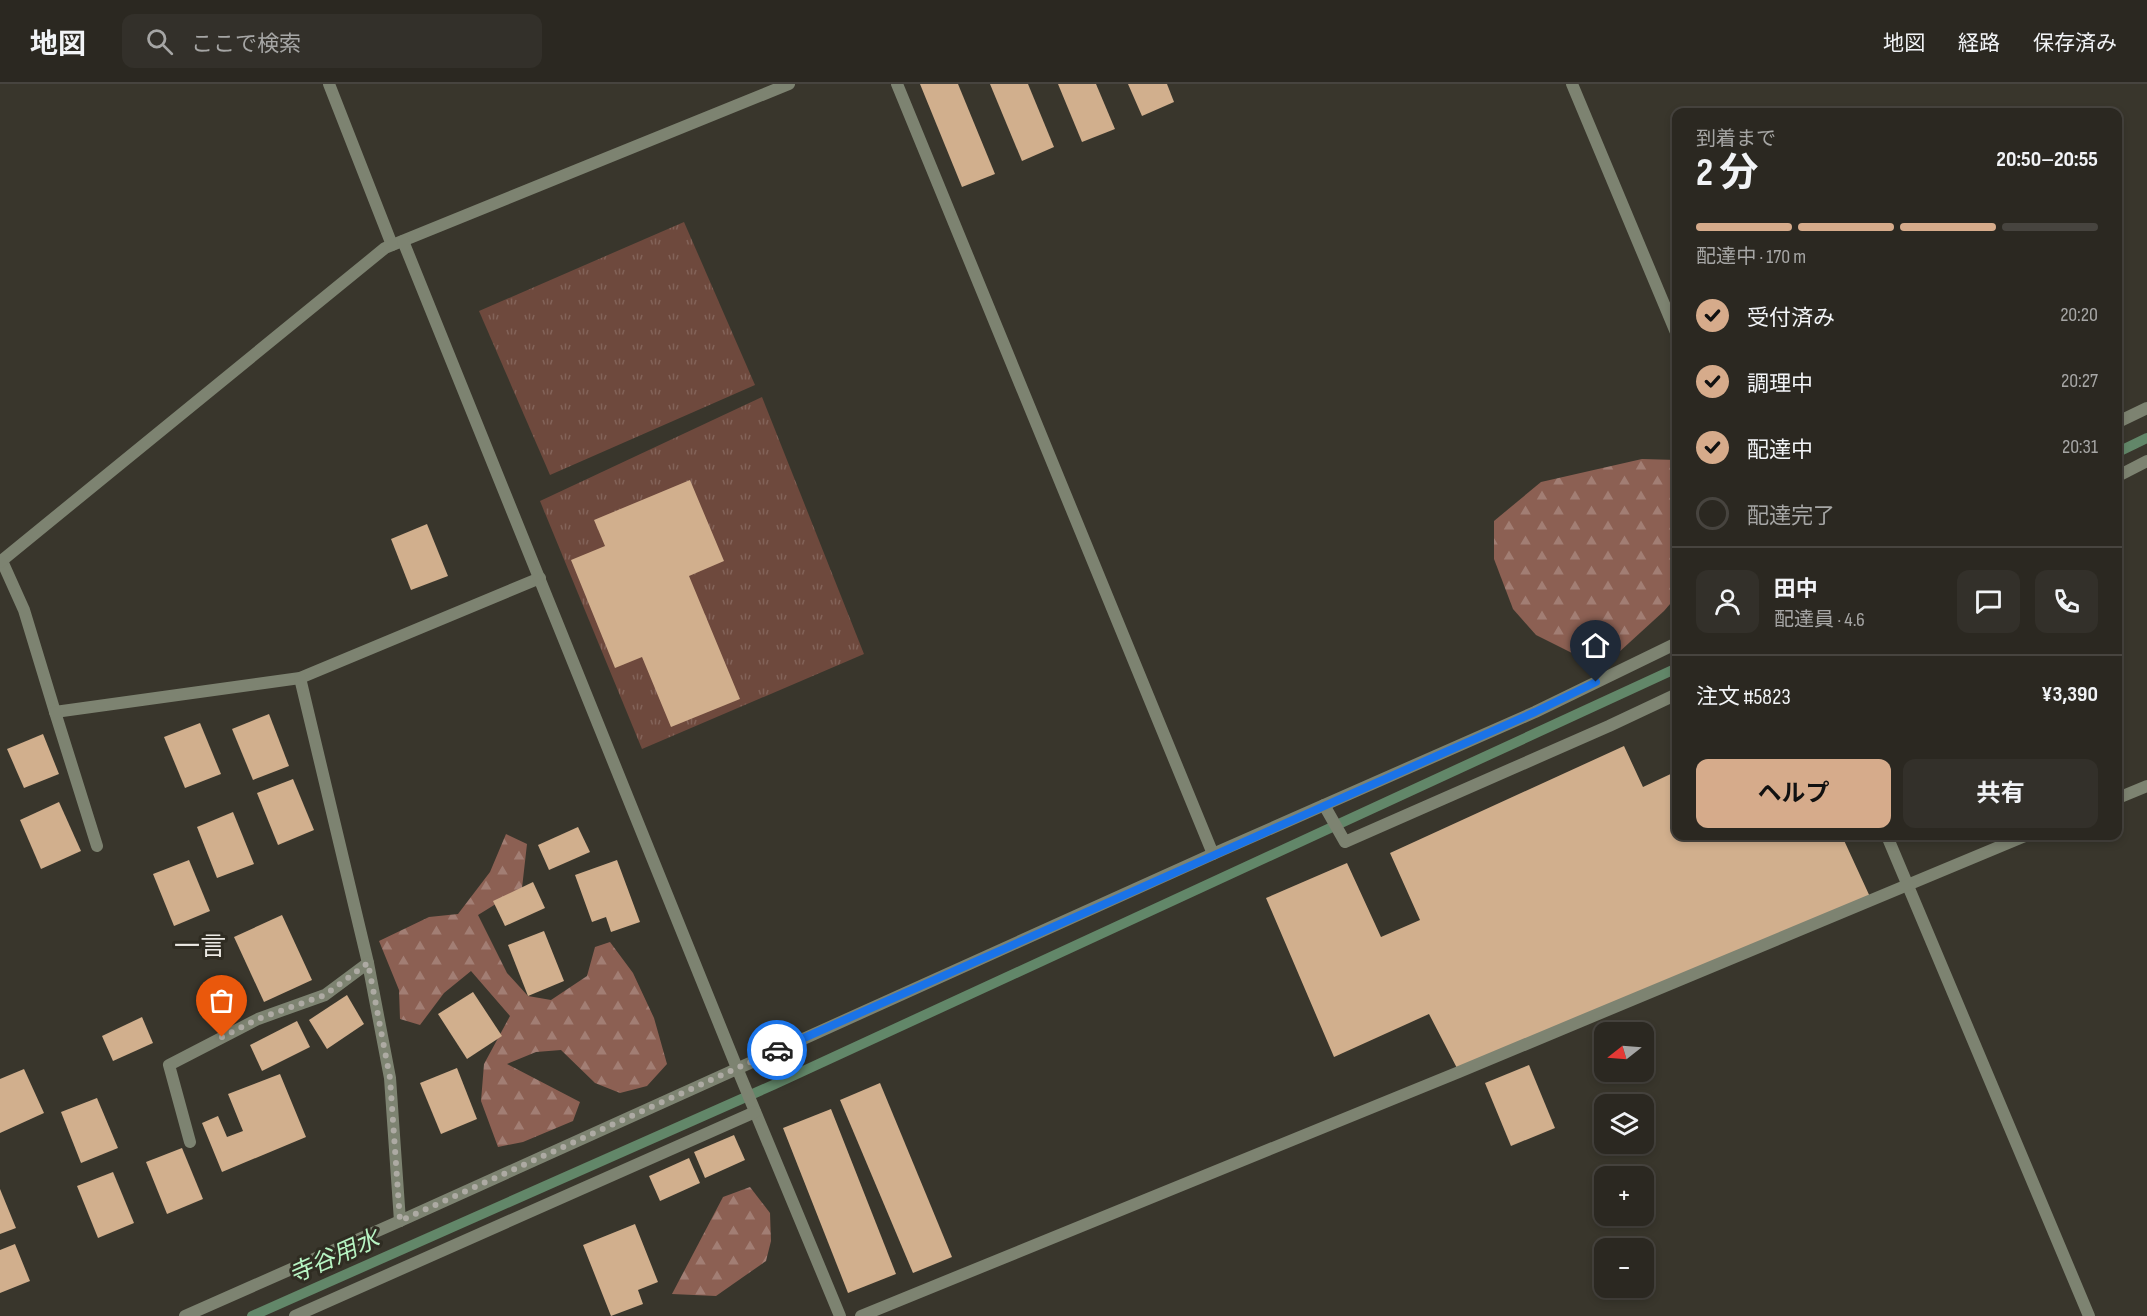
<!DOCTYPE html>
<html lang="ja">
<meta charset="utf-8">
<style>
:root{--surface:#2b2821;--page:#33302a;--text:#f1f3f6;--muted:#a6a6a5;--line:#47443f;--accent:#d6ab8b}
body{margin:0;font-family:"Sofia Sans Condensed","Noto Sans JP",sans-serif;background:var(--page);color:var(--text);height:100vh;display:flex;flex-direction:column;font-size:22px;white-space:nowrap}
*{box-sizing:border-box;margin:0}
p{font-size:20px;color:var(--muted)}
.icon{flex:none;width:33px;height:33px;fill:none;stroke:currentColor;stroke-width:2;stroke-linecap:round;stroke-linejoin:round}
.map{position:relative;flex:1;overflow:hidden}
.side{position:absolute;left:1672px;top:24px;width:450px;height:732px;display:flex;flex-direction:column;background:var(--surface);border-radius:12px;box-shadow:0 3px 9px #0003,0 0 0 2px var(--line)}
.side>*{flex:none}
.needle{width:39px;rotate:253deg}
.controls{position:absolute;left:1594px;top:938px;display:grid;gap:12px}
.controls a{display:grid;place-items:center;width:60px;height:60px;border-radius:12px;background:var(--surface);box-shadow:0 3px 9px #0003,0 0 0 2px var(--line);font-size:30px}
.pin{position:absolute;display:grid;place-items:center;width:51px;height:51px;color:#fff;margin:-62px -26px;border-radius:50% 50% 50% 0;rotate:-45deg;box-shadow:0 0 6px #0007}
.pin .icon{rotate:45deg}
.courier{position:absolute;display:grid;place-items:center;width:60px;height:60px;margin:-30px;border:4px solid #1a73e8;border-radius:50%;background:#fff;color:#222;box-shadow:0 2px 8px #0007}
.head em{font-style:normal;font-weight:700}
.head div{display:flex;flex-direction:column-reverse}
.head{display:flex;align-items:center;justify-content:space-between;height:102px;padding:0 24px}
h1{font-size:39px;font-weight:700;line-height:45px}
.bar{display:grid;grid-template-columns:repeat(4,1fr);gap:9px 6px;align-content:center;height:72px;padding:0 24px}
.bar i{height:8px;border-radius:4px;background:var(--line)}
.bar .on{background:var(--accent)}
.bar p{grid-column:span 4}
.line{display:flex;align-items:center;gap:15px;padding:0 24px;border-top:2px solid var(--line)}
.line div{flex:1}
.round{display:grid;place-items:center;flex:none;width:63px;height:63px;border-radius:12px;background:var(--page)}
ol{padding:0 24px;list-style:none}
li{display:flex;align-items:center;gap:18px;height:66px}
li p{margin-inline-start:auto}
li .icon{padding:6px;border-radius:50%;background:var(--accent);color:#111;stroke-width:4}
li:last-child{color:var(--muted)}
li i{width:33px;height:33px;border:3px solid var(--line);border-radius:50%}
.action{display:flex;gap:12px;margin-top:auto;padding:12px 24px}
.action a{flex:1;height:69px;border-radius:12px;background:var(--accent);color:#111;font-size:24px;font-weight:700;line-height:69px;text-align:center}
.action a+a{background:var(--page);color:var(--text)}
header{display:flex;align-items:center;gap:36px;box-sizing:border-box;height:84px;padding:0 30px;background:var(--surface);border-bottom:2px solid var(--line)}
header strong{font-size:28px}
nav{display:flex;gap:33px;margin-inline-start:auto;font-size:21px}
.search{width:420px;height:54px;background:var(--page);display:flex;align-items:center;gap:15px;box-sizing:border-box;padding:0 21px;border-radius:12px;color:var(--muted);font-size:22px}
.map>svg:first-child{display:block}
.grass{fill:url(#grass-tufts)}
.forest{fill:url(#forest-firs)}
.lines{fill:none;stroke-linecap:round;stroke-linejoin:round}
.stream{stroke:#628769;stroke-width:10}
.building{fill:#d1af8d}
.minor{stroke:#7d8371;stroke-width:12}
.tertiary{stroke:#7d8371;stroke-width:12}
.done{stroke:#adaaa3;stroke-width:6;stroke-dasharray:0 10.8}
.route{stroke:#1a73e8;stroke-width:8}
.labels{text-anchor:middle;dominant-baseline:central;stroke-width:6;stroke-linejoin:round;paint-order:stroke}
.water-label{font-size:24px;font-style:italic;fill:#b7f4c3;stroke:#2f2c22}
.quarter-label{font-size:26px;fill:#ebe9e3;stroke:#2f2c22}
</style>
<header>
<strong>地図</strong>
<div class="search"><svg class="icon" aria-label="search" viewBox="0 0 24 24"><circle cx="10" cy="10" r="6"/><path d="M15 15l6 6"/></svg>ここで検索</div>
<nav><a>地図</a><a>経路</a><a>保存済み</a></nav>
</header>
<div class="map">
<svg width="2147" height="1232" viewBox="0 0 2147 1232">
<defs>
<pattern id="grass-tufts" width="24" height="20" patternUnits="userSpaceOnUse" patternTransform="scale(1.5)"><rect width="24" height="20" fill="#6e493d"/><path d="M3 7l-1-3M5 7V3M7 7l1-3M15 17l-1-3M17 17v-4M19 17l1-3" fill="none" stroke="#836359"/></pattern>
<pattern id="forest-firs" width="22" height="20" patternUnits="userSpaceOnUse" patternTransform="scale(1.5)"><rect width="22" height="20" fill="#8c6053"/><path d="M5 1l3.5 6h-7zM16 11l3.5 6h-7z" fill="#a27e74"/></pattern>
</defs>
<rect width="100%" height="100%" fill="#39362c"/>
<g class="grass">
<path d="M684 138 755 301 550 391 479 227Z"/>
<path d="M762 313 864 570 642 665 540 417Z"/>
</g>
<g class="forest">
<path d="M1642 375 1677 376V512L1664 527 1618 569 1574 570 1536 551 1513 525 1494 475V437L1541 398Z"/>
<path d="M506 750 527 760 522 804 478 831 507 889 528 912 551 916 587 892 595 863 610 858 633 889 654 934 667 980 647 1002 620 1009 595 999 561 966 536 968 507 980 580 1018 573 1037 523 1058 498 1063 481 1017 484 980 510 932 471 887 444 909 420 941 400 935 399 906 379 857 429 833 458 830 490 788Z"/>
<path d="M750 1103 770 1129 771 1157 766 1177 716 1212 672 1210 723 1113Z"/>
</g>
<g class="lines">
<g class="stream">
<path d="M2118 368 2147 354"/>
<path d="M252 1232 773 1001 1677 584"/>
</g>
</g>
<g class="building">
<path d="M920 0H958L995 90 962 103Z"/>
<path d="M990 0H1028L1054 63 1022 77Z"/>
<path d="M1058 0H1096L1115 45 1082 58Z"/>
<path d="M1128 0H1167L1174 18 1142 32Z"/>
<path d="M690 396 724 477 689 492 740 615 671 643 642 573 615 584 571 476 605 462 594 436Z"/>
<path d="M427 440 448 492 411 506 391 455Z"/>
<path d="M269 630 289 682 253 696 232 645Z"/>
<path d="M200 639 221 690 185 704 164 653Z"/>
<path d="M43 650 59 690 24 704 7 665Z"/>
<path d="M1624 662 1643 703 1677 687V752H1842L1871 815 1459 988 1429 930 1334 973 1266 814 1347 779 1381 853 1420 836 1390 769Z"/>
<path d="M293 695 314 746 278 761 257 709Z"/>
<path d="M59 718 81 767 41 785 20 736Z"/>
<path d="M233 728 254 780 217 794 197 743Z"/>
<path d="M578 743 590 768 549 786 538 761Z"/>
<path d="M189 776 210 827 174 842 153 790Z"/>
<path d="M617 776 640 838 611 848 606 833 592 838 575 791Z"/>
<path d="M533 798 545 824 505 842 493 817Z"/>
<path d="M282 831 312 896 264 918 234 853Z"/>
<path d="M544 847 564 897 528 912 508 861Z"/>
<path d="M473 908 502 952 467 975 438 930Z"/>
<path d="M347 911 364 940 327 965 309 936Z"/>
<path d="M142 933 153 959 113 977 102 952Z"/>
<path d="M297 937 310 963 262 987 250 961Z"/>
<path d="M1529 981 1555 1044 1511 1062 1485 999Z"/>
<path d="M457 984 477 1035 441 1050 420 999Z"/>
<path d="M24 985 44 1029 0 1049V995Z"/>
<path d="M280 990 306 1053 222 1088 202 1039 218 1032 227 1053 243 1047 228 1010Z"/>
<path d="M880 999 952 1173 913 1189 840 1016Z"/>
<path d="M97 1014 118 1064 81 1079 61 1028Z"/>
<path d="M831 1025 896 1190 848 1209 783 1044Z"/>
<path d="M734 1051 745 1076 705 1094 694 1068Z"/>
<path d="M182 1064 203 1115 167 1130 146 1078Z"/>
<path d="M689 1074 700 1099 660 1117 649 1092Z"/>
<path d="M113 1088 134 1139 98 1154 77 1102Z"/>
<path d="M0 1105 16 1144 0 1150Z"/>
<path d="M635 1140 658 1198 638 1206 643 1220 611 1232 583 1161Z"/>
<path d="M15 1160 30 1197 0 1209V1166Z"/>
</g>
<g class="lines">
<g class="minor">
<path d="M329 0 392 161"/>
<path d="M897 0 1213 770"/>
<path d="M1572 0 1677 251"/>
<path d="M2118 338 2147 324"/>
<path d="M2118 392 2147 377"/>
<path d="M2 477 24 526 55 628 300 594 540 494"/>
<path d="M0 478 385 164 789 0"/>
<path d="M300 594 368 879 390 994 400 1137"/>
<path d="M55 628 97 762"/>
<path d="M2118 714 2147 702"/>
<path d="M1324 721 1345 758 1609 642 1677 610"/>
<path d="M1887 752 2089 1232"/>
<path d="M737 984 840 1232"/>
<path d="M190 1058 169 981 258 935 325 911 368 879"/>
<path d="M185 1232 400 1137 1213 770 1535 628 1677 559"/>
<path d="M295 1232 755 1028"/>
<path d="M861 1232 1459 988 2025 752"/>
</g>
<path class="tertiary" d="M403 157 737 984"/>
</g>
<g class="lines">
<path class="done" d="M222 953 258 935 325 911 368 879 390 994 400 1137 777 966"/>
<path class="route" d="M777 966 1535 628 1596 598"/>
</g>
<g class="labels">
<g class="water-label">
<text transform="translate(334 1173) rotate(-24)">寺谷用水</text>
</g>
<g class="quarter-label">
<text x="200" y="863">一言</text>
</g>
</g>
</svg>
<div class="controls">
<a><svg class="needle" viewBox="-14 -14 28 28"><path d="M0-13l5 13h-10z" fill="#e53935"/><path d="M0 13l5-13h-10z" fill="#a6a6a5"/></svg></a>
<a><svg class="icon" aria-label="layers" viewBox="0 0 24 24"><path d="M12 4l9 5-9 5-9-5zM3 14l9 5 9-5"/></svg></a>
<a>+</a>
<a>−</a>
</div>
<div class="pin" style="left:222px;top:953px;background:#ea580c"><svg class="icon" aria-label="bag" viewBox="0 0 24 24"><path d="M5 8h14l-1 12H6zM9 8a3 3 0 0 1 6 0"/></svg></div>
<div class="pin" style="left:1596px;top:598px;background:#1f2937"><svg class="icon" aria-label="home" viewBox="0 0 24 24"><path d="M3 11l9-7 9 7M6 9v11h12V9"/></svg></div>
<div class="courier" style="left:777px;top:966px"><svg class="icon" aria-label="car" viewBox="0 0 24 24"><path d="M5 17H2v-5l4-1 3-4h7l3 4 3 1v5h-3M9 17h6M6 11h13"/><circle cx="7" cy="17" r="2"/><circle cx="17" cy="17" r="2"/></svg></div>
<section class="side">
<div class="head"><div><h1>2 分</h1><p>到着まで</p></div><em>20:50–20:55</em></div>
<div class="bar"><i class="on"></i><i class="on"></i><i class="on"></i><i></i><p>配達中 · 170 m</p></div>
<ol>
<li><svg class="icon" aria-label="check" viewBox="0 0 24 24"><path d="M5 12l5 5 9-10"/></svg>受付済み<p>20:20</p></li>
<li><svg class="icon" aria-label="check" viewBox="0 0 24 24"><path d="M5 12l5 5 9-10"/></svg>調理中<p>20:27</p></li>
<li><svg class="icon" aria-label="check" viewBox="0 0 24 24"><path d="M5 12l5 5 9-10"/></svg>配達中<p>20:31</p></li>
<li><i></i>配達完了</li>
</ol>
<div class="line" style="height:108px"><a class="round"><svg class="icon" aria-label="person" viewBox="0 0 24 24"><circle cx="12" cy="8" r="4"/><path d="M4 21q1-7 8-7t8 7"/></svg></a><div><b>田中</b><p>配達員 · 4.6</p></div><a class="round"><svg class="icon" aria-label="chat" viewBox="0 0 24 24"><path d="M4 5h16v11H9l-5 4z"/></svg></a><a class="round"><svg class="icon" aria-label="phone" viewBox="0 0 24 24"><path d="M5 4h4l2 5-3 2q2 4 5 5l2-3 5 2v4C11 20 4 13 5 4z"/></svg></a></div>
<div class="line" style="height:78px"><div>注文 #5823</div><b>¥3,390</b></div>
<div class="action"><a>ヘルプ</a><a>共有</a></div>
</section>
</div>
